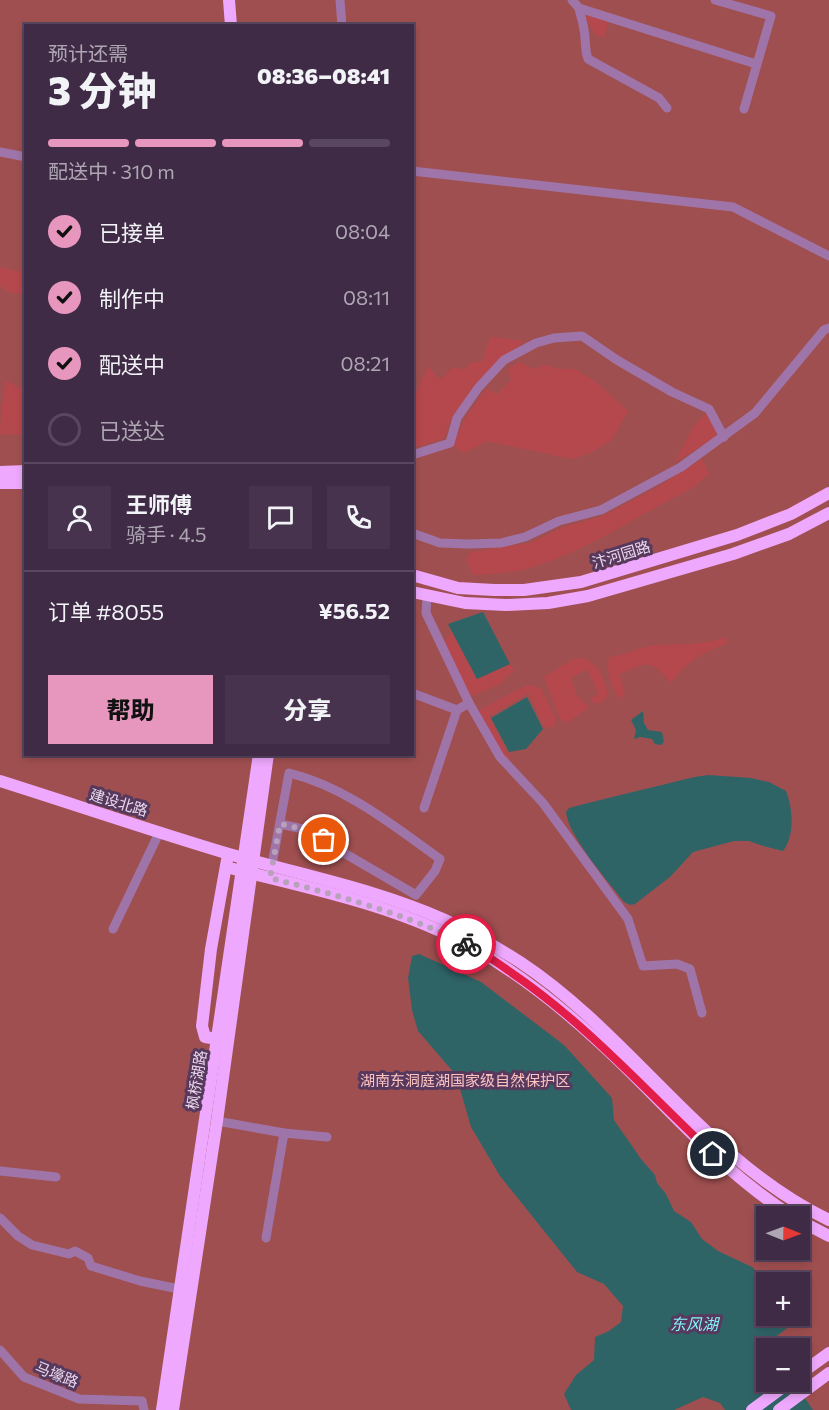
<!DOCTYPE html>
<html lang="zh">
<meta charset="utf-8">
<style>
:root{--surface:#402b46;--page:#47334d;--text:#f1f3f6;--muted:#aea7b3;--line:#59475f;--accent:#e797bd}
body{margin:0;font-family:Commissioner,"Noto Sans SC",sans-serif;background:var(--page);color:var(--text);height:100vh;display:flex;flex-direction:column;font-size:22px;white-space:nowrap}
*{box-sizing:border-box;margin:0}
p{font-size:20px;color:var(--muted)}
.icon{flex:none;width:33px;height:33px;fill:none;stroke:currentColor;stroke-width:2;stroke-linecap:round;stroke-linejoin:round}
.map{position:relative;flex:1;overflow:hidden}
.side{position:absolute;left:24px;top:24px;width:390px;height:732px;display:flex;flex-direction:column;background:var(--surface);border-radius:0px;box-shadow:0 3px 9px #0003,0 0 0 2px var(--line)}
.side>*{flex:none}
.needle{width:39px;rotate:91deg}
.tools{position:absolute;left:756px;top:1206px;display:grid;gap:12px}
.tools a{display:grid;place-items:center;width:54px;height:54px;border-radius:0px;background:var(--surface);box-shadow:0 3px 9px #0003,0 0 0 2px var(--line);font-size:30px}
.pin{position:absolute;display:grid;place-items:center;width:51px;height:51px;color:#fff;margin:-26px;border:3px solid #fff;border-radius:50%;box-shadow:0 2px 6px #0007}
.courier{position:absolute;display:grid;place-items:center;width:60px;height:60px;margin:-30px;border:4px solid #e11d48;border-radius:50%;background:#fff;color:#222;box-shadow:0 2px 8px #0007}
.summary em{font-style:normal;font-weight:800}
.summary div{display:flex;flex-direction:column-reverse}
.summary{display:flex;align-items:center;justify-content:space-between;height:102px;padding:0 24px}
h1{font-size:39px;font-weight:800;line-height:45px}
.bar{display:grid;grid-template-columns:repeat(4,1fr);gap:9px 6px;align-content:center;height:72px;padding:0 24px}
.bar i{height:8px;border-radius:4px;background:var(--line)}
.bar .on{background:var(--accent)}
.bar p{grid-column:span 4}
.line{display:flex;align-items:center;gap:15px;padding:0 24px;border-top:2px solid var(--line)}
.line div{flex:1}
.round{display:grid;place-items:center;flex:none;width:63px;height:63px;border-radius:0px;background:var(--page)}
ol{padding:0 24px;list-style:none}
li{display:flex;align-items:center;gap:18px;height:66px}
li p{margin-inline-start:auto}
li .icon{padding:6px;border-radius:50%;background:var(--accent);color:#111;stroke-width:4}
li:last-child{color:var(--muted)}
li i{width:33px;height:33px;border:3px solid var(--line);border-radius:50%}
.cta{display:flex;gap:12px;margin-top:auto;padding:12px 24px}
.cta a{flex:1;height:69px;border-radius:0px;background:var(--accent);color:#111;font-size:24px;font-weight:800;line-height:69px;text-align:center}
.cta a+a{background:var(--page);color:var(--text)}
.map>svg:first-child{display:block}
.green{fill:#a04f50;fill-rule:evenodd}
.forest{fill:#b5484d}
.water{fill:#2f6467}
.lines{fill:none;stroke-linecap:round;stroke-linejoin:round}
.minor{stroke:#9f75a9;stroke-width:9}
.major{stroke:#eea8fd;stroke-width:12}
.done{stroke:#b7a1bb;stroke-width:6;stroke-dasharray:0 10.8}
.route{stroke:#e11d48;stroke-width:8}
.labels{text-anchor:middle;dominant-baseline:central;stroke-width:6;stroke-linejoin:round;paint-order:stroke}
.street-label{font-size:15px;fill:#ebd9ee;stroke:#56395d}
.park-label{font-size:15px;fill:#fec3c1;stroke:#56395d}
.water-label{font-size:16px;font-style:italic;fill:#82f3f9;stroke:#56395d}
</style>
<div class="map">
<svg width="829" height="1410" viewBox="0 0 829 1410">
<rect width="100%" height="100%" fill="#56395d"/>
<path class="green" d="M0 0H829V1410H0ZM26 26H412V754H26ZM766 1216H800V1250H766ZM766 1282H800V1316H766ZM766 1348H800V1382H766Z"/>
<g class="forest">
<path d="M588 15 608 21 605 37 595 35 586 18Z"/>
<path d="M0 267 25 273V295L8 292 0 286Z"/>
<path d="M490 337 525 341 474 385 453 415 443 439 413 448V400L428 366 440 380 453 367 464 370 472 362H482Z"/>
<path d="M520 362 533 369 546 365 558 369H575L596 382 628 411 612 440 590 453 572 459 487 441 464 453 454 446C460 423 472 407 487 389L497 394 511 380 508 369Z"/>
<path d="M5 380 25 391V435L0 434C0 416 4 399 5 380Z"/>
<path d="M705 414 713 421 717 437 675 462 694 426Z"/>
<path d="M702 459 709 474 692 488C640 514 592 548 536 566 516 573 494 574 473 575L466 560 471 552 530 543 564 527 603 516 654 489Z"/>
<path d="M452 632 477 679 510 664 514 670 500 684 471 696 443 644Z"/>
<path d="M724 637 728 643C701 654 689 659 671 683 649 657 648 663 619 674L625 692 619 699C611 685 606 673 609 657 622 656 633 650 645 647 673 641 695 649 724 637Z"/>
<path d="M584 658C600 665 604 679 608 695L601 703H593L592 699 598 693 587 669 571 678 576 694 589 707 567 723 560 719 544 677 573 659Z"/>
<path d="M527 685 541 688 556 719 554 727H544L529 693 489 716 510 758 504 760 478 711Z"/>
</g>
<g class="water">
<path d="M483 612 510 664 477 679 448 624Z"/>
<path d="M527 697 543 729 526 749 509 752 491 718Z"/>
<path d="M643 711 644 723 648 730 662 732 664 742 661 745 655 744 652 739 640 737 634 739 636 730 631 720Z"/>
<path d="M708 775 751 778 769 782 786 791C793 809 795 835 783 851L763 846 749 841H734L693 852 670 877 635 904 630 905 624 902C608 881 568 836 566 812L569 808C600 800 631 792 662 785 678 781 692 777 708 775Z"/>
<path d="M419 954 481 982 564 1045 612 1098 614 1120 641 1159 655 1175 657 1183 666 1194 674 1211 691 1222 702 1239 718 1251 752 1267 767 1282 766 1316H789L787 1328 772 1340 774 1348H766V1382H794L813 1410H725L720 1403 703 1397 674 1410H571L564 1394 576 1375 594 1360 595 1337 609 1331 621 1322 623 1306 604 1284 577 1272 500 1176 471 1127 456 1075 418 1031 412 1010 408 978 412 956Z"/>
</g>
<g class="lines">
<g class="minor">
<path d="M340 0 342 26"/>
<path d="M572 0 579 8 756 64"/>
<path d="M715 0 771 16 744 109"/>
<path d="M579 8C581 18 585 28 585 39 586 47 585 51 588 59L659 98 667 108"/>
<path d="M0 152 26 157"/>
<path d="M412 171 733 207 829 256"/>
<path d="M412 455 450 443 457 418 478 388 504 360 536 343 554 338 582 336 617 360 672 392 709 409 724 437"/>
<path d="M412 533 440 543 469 544 501 543 525 537 559 521 601 510 681 467 755 413 824 330 829 328"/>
<path d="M427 596 426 613 469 703 500 757 543 803 628 919 643 966 677 964 690 969 702 1013"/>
<path d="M412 693 457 710 469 703"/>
<path d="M424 808 457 710"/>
<path d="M271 870 289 773C346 787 394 826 440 859L435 871 416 895 303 829 280 824"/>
<path d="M113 929 160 831"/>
<path d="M217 1121 284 1133 327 1137"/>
<path d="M0 1171 56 1177"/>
<path d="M0 1218 18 1236 32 1245 69 1254 75 1251 88 1258 91 1266 140 1281 179 1289"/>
<path d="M266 1238 284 1133"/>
<path d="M0 1350 24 1377 79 1399 142 1401 144 1410"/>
</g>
<g class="major">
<path d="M229 0 231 26"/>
<path d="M0 472 26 471"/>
<path d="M0 483H26"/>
<path d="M412 575 458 588 494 590H524L581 582 737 535 791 514 829 493"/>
<path d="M412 592 465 603 506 605 548 603 588 596 733 554 789 534 829 513"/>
<path d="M0 781C76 805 152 831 229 854 301 875 376 889 445 920 471 932 496 947 520 962 632 1036 706 1161 829 1220"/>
<path d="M226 867C308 888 397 905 472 947 518 973 561 1007 600 1043 664 1101 718 1170 792 1216"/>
<path d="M217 1039 205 1037 202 1026 211 949 227 860"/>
<path d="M800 1221 829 1236"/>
<path d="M800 1374 829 1353"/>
<path d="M162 1410 259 754"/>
<path d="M173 1410 217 1121 268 754"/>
<path d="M752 1410 790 1382"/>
<path d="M779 1410 829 1373"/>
</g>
</g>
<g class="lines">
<path class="done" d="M324 840 303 829 280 824 270 878C337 895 403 913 466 944"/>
<path class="route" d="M466 944C481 951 495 961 509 971 585 1022 646 1091 713 1154"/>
</g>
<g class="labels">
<g class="street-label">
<text transform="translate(621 554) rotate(-17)">汴河园路</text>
<text transform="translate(119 802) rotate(17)">建设北路</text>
<text transform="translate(196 1080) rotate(-81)">枫桥湖路</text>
<text transform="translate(57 1374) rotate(22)">马壕路</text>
</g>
<g class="park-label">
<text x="465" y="1080">湖南东洞庭湖国家级自然保护区</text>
</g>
<g class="water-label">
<text x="694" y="1323">东风湖</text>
</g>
</g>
</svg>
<div class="tools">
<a><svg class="needle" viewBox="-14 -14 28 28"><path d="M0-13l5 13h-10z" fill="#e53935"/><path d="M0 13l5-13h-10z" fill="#aea7b3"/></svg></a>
<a>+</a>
<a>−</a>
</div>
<div class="pin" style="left:324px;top:840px;background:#ea580c"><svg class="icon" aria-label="bag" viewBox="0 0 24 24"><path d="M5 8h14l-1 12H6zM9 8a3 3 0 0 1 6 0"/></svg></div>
<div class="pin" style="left:713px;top:1154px;background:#1f2937"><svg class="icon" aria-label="home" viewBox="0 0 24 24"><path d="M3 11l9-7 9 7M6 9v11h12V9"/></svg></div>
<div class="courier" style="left:466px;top:944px"><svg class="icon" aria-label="bike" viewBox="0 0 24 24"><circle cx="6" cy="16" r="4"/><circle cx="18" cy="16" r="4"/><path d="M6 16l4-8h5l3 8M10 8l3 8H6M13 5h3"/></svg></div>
<section class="side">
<div class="summary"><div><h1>3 分钟</h1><p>预计还需</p></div><em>08:36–08:41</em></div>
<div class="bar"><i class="on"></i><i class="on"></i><i class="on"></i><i></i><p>配送中 · 310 m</p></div>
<ol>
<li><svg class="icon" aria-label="check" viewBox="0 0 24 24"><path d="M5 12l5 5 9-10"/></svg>已接单<p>08:04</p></li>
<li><svg class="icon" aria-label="check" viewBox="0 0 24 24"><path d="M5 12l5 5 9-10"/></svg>制作中<p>08:11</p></li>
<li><svg class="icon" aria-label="check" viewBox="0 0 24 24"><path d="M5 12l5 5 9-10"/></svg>配送中<p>08:21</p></li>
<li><i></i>已送达</li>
</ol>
<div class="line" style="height:108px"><a class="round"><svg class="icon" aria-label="person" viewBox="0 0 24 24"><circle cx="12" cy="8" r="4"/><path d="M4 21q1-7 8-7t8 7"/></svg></a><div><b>王师傅</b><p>骑手 · 4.5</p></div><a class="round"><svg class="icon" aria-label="chat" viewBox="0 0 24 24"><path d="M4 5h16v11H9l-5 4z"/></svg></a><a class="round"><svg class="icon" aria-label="phone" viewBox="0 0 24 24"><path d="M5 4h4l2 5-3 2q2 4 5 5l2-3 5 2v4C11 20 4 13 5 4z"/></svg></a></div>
<div class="line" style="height:78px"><div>订单 #8055</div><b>¥56.52</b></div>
<div class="cta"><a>帮助</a><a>分享</a></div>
</section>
</div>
